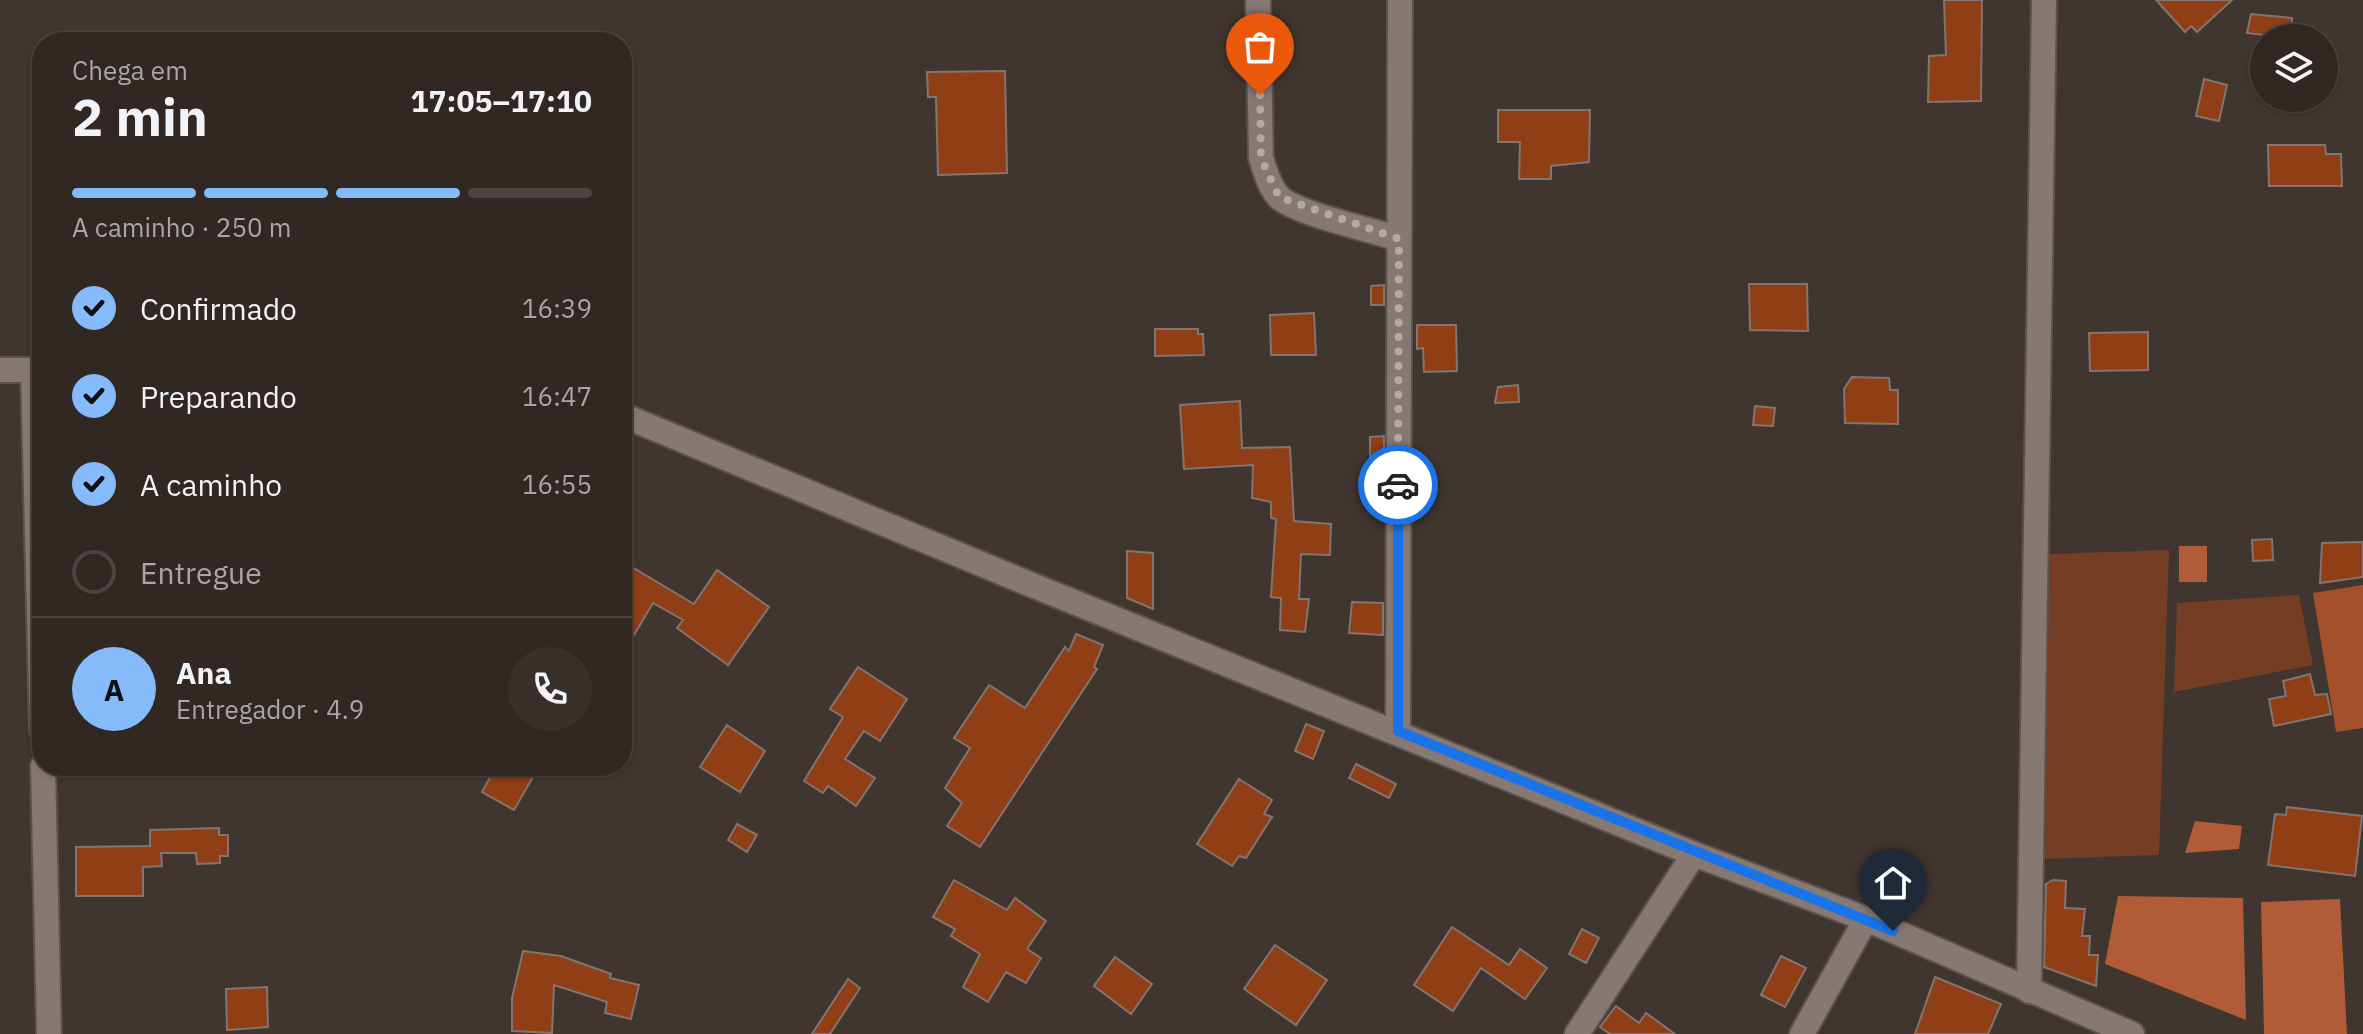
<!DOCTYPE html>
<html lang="pt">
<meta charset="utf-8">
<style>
:root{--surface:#312824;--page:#39302c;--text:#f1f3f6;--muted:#a8a6a6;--line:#4c4441;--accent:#85bbfb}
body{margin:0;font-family:"IBM Plex Sans",sans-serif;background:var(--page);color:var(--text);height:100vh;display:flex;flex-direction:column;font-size:30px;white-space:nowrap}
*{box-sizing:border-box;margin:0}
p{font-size:26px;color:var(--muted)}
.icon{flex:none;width:44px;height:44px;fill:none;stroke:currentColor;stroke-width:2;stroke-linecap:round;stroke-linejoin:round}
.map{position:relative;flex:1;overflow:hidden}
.side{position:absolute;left:32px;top:32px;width:600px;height:744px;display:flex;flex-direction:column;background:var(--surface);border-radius:32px;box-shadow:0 2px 6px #0004,0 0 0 2px var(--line)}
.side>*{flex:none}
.controls{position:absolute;left:2250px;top:24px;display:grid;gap:16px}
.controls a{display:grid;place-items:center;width:88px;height:88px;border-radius:50%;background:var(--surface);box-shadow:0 2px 6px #0004,0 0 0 2px var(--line);font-size:40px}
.pin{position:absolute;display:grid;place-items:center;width:68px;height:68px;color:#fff;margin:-82px -34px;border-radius:50% 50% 50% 0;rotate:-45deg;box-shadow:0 0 8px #0007}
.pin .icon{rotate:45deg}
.courier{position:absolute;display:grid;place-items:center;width:80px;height:80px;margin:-40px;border:6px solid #1a73e8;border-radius:50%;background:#fff;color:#222;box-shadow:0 2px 10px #0007}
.summary em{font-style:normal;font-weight:800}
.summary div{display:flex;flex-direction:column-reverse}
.summary{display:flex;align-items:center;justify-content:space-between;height:136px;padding:0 40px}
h1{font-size:52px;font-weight:800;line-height:60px}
.bar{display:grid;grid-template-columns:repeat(4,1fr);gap:12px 8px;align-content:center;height:96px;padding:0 40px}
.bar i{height:10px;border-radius:6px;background:var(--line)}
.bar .selected{background:var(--accent)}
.bar p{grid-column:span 4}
.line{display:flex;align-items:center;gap:20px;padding:0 40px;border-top:2px solid var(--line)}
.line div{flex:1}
.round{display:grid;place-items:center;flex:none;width:84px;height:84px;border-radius:42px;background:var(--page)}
ol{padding:0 40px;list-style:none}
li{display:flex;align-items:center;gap:24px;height:88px}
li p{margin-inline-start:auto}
li .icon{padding:8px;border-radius:50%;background:var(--accent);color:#111;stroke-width:4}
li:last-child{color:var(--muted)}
li i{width:44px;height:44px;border:4px solid var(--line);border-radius:50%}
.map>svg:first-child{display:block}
.green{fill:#763d25}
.forest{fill:#a4502a}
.water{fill:#b25c37}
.building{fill:#903e16;stroke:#82746f;stroke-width:2}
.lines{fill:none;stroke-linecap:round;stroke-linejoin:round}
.street-casing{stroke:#5b514d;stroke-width:28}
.street{stroke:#867873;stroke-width:24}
.done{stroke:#b3a9a6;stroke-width:8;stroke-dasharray:0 14.4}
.route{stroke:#1a73e8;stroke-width:10}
</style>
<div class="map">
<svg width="2363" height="1034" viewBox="0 0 2363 1034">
<rect width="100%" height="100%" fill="#413530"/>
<g class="green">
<path d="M2169 550 2159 855 2042 859 2049 554Z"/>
<path d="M2299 595 2313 665 2174 692 2177 603Z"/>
</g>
<path class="forest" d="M2363 585V728L2336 732 2313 593Z"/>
<g class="water">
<rect x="2179" y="546" width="28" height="36"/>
<path d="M2195 821 2242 826 2239 849 2185 853Z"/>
<path d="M2118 896 2243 898 2246 1020 2105 964Z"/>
<path d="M2340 899 2347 1034H2264L2261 902Z"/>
</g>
<g class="building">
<path d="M1944 0H1982L1981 101 1928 102 1929 56 1946 55Z"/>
<path d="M2156 0H2232L2197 32 2191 26 2185 32Z"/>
<path d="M2251 14 2292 18 2290 38 2247 33Z"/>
<path d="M1005 71 1007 173 938 175 936 97H928L927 72Z"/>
<path d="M2204 79 2227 85 2219 121 2196 116Z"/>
<path d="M1498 110H1590L1589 162 1551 166V179H1519L1520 142H1498Z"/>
<path d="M2268 145H2325L2326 154H2341L2342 186H2269Z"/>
<path d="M1749 284H1807L1808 331 1750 330Z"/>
<path d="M1384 285V305H1371V286Z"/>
<path d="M1314 313 1316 355H1271L1270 315Z"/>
<path d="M1417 325H1456L1457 371 1424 372 1423 348 1417 349Z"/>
<path d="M1155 329H1198V334H1203L1204 355 1155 356Z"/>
<path d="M2148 332V370L2090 371 2089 333Z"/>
<path d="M1852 377 1889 378 1890 390H1898V424L1845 423 1844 389Z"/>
<path d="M1518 385 1519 402 1495 403 1498 387Z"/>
<path d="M1240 401 1242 448 1290 447 1294 521 1331 524 1330 555 1301 554 1299 599H1309L1305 632 1280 630 1281 598 1271 597 1276 519 1271 518V502L1252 498 1253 465 1184 469 1180 405Z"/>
<path d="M1755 406 1775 408 1773 426 1753 425Z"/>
<path d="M1384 436V502H1370V437Z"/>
<path d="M2272 539 2273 560 2253 561 2252 540Z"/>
<path d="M2363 542V577L2320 583 2322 543Z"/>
<path d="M1127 551 1153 553V609L1127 598Z"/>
<path d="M622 561 694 604 717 570 769 607 728 665 677 628 683 620 653 603 622 655Z"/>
<path d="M1352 602 1383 603V635L1349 633Z"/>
<path d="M1076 634 1103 645 1094 667 1097 669 980 847 947 826 962 803 945 788 970 748 954 738 989 685 1025 708 1065 647 1069 651Z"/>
<path d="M858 667 907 699 880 741 864 731 845 759 875 778 856 806 828 786 823 793 804 781 843 717 830 709Z"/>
<path d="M2310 674 2315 695 2327 694 2331 714 2274 726 2269 699 2286 696 2283 681Z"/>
<path d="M1306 724 1324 731 1313 759 1295 751Z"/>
<path d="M727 725 765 751 740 792 700 767Z"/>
<path d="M1356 764 1396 784 1389 798 1349 778Z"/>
<path d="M496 766H513L533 777 514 810 482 792Z"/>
<path d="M1239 779 1272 800 1264 814 1272 817 1246 858 1239 856 1232 866 1197 844Z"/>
<path d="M2287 807 2362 816 2355 876 2268 865 2275 814 2286 815Z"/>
<path d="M737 824 757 835 747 852 728 840Z"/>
<path d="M219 828V835H228V856H220V863L197 864 196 853H161L162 866 143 867V896H76V847L150 846V830Z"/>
<path d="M954 880 1007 910 1015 898 1046 921 1027 949 1041 958 1026 983 1006 972 988 1002 963 987 980 954 951 936 955 929 933 917Z"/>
<path d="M2053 880 2066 881 2065 908 2085 909 2082 936H2090L2089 955H2098L2096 986 2044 967 2046 884Z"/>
<path d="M1452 927 1509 965 1520 949 1547 968 1525 999 1481 968 1453 1011 1414 985Z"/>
<path d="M1582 929 1599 938 1586 963 1569 954Z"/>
<path d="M1275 945 1327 980 1296 1025 1244 989Z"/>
<path d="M523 951 561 956 611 974 610 978 639 985 631 1019 605 1013 607 1002 554 985 552 1033 512 1031V998Z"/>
<path d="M1781 956 1806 968 1785 1007 1761 995Z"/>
<path d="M1115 957 1152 984 1131 1014 1094 986Z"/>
<path d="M1935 977 2001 1004 1988 1034H1915Z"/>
<path d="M848 979 860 988 830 1034H812Z"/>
<path d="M267 987 268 1027 227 1030 226 989Z"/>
<path d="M1616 1006 1639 1023 1646 1013 1675 1034H1610L1600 1027Z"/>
</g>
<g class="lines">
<defs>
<g id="street">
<path d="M1258 0 1261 158C1265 171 1270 189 1280 198 1299 214 1372 230 1399 239"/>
<path d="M0 370H42"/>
<path d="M33 370 42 730"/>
<path d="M622 415 1027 583 1694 854 1866 919 2132 1034"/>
<path d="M1398 731 1400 0"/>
<path d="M43 766 49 1034"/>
<path d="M2029 991 2044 0"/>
<path d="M1577 1034 1694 854"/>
<path d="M1802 1034 1866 919"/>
</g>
</defs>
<use href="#street" class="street-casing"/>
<use href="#street" class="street"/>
</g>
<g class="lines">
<path class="done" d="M1260 95 1261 158 1279 197 1399 239 1398 485"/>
<path class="route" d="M1398 485V731L1893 931"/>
</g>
</svg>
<div class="controls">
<a><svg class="icon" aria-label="layers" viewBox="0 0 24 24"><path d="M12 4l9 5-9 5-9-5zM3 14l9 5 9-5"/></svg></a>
</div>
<div class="pin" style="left:1260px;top:95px;background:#ea580c"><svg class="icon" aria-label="bag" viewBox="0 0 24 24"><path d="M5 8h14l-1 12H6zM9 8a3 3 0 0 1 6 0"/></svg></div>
<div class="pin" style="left:1893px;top:931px;background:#1f2937"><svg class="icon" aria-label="home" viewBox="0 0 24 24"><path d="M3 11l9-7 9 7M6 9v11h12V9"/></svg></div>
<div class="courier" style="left:1398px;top:485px"><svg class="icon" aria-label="car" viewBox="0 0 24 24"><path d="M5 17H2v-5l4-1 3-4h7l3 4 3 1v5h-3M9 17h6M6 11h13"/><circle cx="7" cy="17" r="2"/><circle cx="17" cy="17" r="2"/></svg></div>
<section class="side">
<div class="summary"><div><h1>2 min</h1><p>Chega em</p></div><em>17:05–17:10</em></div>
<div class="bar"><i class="selected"></i><i class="selected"></i><i class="selected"></i><i></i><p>A caminho · 250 m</p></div>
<ol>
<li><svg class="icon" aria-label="check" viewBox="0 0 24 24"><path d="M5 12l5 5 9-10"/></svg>Confirmado<p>16:39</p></li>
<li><svg class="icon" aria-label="check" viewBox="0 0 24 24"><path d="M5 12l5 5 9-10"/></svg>Preparando<p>16:47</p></li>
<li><svg class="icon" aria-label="check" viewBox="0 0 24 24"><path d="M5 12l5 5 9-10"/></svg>A caminho<p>16:55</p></li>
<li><i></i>Entregue</li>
</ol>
<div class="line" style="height:144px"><b class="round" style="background:var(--accent);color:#111">A</b><div><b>Ana</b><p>Entregador · 4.9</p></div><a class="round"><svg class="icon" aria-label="phone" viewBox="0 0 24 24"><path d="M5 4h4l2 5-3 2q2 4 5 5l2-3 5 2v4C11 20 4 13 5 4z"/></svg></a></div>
</section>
</div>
